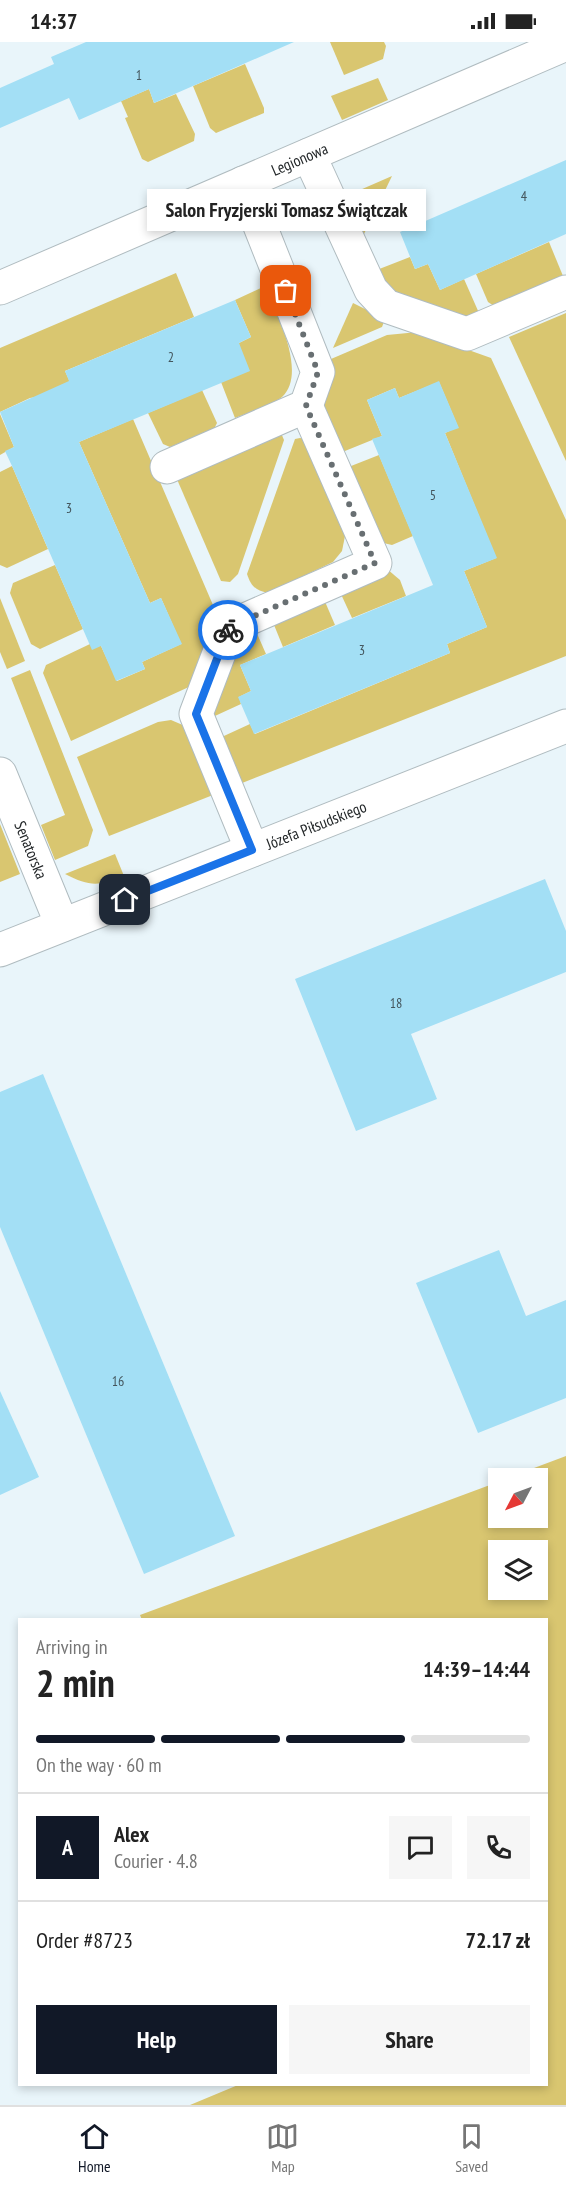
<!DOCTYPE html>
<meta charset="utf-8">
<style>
:root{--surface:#fff;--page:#f6f6f6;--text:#222;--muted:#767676;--line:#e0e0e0;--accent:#111827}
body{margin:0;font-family:"PT Sans Narrow",sans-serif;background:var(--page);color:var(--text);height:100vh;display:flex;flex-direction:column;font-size:22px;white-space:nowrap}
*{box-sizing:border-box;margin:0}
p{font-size:20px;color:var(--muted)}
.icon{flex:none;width:33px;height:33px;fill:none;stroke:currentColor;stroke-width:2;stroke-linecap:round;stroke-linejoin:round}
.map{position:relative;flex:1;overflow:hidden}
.drawer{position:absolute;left:18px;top:1576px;width:530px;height:468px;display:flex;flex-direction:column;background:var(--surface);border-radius:0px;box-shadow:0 3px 9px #0003}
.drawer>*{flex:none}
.needle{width:39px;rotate:229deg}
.buttons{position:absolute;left:488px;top:1426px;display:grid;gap:12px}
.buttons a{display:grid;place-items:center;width:60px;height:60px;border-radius:0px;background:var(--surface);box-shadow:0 3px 9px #0003;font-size:30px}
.pin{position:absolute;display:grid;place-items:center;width:51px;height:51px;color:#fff;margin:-26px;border-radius:12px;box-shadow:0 3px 9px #0006}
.courier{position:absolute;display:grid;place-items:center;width:60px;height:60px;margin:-30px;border:4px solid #1a73e8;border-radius:50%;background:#fff;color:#222;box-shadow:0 2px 8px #0007}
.bubble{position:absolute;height:42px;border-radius:0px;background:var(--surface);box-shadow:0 3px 9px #0003;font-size:20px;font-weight:700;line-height:42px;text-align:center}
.head em{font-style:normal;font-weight:700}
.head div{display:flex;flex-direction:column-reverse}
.head{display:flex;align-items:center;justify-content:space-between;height:102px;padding:0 18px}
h1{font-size:39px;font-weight:700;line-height:45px}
.bar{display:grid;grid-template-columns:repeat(4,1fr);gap:9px 6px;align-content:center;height:72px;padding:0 18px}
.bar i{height:8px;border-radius:4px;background:var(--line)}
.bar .active{background:var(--accent)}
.bar p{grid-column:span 4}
.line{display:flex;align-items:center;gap:15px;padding:0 18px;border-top:2px solid var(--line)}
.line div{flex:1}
.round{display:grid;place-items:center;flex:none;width:63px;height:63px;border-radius:0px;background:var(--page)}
.action{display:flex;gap:12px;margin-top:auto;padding:12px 18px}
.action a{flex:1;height:69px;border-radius:0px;background:var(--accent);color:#fff;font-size:24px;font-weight:700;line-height:69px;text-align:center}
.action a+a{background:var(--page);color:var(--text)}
.status{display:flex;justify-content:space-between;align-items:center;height:42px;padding:0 30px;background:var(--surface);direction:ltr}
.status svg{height:16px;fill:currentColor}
.tabs{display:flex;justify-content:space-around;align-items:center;height:84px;border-top:2px solid var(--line);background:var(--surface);font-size:16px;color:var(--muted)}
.tabs a{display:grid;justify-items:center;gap:3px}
.tabs .active{color:var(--accent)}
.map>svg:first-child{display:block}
.green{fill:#d9c670;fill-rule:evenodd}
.building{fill:#a3dff5}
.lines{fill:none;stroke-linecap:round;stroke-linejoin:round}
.minor-casing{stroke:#b0bcc0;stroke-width:35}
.minor{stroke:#fff;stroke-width:33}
.done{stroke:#686f72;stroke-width:6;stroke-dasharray:0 10.8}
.route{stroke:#1a73e8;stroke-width:8}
.labels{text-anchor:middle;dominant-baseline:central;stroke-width:5;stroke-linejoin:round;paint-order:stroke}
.number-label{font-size:14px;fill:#43555c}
.street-label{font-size:16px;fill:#232729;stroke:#fff}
</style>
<div class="status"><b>14:37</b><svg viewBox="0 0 49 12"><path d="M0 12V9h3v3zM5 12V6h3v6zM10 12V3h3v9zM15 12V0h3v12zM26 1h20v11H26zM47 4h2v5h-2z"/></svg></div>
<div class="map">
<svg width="566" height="2063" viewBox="0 0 566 2063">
<rect width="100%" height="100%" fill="#e9f5fa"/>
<g class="green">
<path d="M330 0H384L386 4 383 17 344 33Z"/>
<path d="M245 22 264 66V71L216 91 210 86 193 44Z"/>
<path d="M378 36 388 58 342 78 331 54Z"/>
<path d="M149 47 154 61 176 52 195 92 194 99 148 120 142 117 125 76 128 75 121 59Z"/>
<path d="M392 134 363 194 337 158Z"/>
<path d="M549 200 563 234 494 264 488 260 476 232Z"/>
<path d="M410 215 415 227 428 222 440 248 464 237 479 271 459 280 391 256 369 231Z"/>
<path d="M176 231 194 275 65 329 74 349 30 356 0 370V306Z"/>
<path d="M265 244C276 270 308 331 282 355 275 361 245 372 235 376L221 340 239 301 251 295 235 258Z"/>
<path d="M353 261 385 277 382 285 333 306Z"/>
<path d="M566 271V419L509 295Z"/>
<path d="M418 290 491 316 566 478V614L232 745 213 699 250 682 255 692 450 611 447 602 487 585 464 529 496 516 445 391 458 385 439 340 399 356 395 346 367 358 382 394 340 411 317 349 331 317 387 293Z"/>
<path d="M202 348 217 381 214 387 170 405 163 402 148 371Z"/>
<path d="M0 372 14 405 0 413Z"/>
<path d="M133 377 216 570 191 644 71 699 43 631 46 623 90 602 101 604 117 639 145 627 142 620 181 602 161 556 150 561 79 400Z"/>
<path d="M281 391 284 398 238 532 230 540 221 539 176 435Z"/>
<path d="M300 396 307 397 345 494 342 509 333 520 268 551C255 548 251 544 247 532L295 397Z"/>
<path d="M379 413 413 494 392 503 375 499 346 426Z"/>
<path d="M12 424 48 507 7 526 0 523V430Z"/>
<path d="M55 523 83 587 40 607 31 602 10 551 13 541Z"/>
<path d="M387 527 400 538 406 554 352 576 340 550Z"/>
<path d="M323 555 335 583 283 605 272 578Z"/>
<path d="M0 556 25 619 7 627 0 610Z"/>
<path d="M255 587 266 612 240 623 251 649 239 655 241 662 204 679 228 594Z"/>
<path d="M30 628 93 788 88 804 55 818 41 783 65 773 11 636Z"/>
<path d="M171 678 185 684 213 753 109 794 77 715 158 680Z"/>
<path d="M0 782 20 832 0 840Z"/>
<path d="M115 812 124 834C99 844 90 845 65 832Z"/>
<path d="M566 1414V2063H190L238 2043H546V1578H142L140 1573 498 1440V1476H537V1437H505ZM498 1509H537V1548H498Z"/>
</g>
<g class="building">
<path d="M86 0H294L154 61 149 47 79 78 69 56 0 86V46L54 22 51 15Z"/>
<path d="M566 118V192L440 248 428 222 415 227 400 190Z"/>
<path d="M235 258 251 295 239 301 250 329 79 400 150 561 161 556 182 602 142 620 145 627 116 639 101 604 92 608 12 424 5 409 14 405 0 370 69 339 65 329Z"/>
<path d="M439 339 459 386 445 391 497 516 464 529 487 585 447 602 450 611 254 692 238 655 251 649 240 623 433 543 372 397 382 394 367 358 395 346 399 356Z"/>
<path d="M545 837 566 889V930L411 992 437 1057 356 1089 295 937Z"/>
<path d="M43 1032 235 1494 144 1532 0 1185V1050Z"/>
<path d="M499 1208 526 1274 566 1258V1356L478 1391 416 1241Z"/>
<path d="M0 1349 39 1435 0 1453Z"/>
</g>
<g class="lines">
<defs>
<g id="minor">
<path d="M309 113 371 248 386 264 467 292 566 250"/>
<path id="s1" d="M0 246 566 2"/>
<path d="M167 425 306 364 318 330 243 141"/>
<path id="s2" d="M0 732 62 883"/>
<path d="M252 808 196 672 229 585 375 521 306 364"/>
<path id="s3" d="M0 908 566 684"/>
</g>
</defs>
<use href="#minor" class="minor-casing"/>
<use href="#minor" class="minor"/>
</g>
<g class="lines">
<path class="done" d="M228 588 229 585 375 521 306 364 318 330 286 249"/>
<path class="route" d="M125 858 252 808 196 672 228 588"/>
</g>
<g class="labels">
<g class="number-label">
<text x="139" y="33">1</text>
<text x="524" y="154">4</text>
<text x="171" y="315">2</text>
<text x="433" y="453">5</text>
<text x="69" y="466">3</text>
<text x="362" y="608">3</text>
<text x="396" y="961">18</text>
<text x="118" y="1339">16</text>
</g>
<g class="street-label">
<text stroke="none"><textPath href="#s1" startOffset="326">Legionowa</textPath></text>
<text stroke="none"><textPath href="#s3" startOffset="340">Józefa Piłsudskiego</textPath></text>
<text stroke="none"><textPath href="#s2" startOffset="82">Senatorska</textPath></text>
</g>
</g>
</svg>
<div class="buttons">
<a><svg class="needle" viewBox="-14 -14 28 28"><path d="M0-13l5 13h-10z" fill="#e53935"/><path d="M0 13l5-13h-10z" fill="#767676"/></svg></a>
<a><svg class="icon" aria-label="layers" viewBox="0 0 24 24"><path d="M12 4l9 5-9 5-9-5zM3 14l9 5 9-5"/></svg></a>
</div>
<div class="pin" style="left:286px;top:249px;background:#ea580c"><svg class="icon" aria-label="bag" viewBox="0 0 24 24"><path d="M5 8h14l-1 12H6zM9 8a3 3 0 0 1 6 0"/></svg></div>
<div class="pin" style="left:125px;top:858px;background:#1f2937"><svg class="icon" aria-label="home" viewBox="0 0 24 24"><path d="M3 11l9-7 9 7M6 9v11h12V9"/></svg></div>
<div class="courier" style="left:228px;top:588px"><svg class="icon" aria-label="bike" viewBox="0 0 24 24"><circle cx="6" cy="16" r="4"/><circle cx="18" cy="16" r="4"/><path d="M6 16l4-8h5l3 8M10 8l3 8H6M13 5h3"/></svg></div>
<div class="bubble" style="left:147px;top:147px;width:279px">Salon Fryzjerski Tomasz Świątczak</div>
<section class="drawer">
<div class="head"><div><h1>2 min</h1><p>Arriving in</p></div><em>14:39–14:44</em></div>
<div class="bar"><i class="active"></i><i class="active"></i><i class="active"></i><i></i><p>On the way · 60 m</p></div>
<div class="line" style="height:108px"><b class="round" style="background:var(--accent);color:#fff">A</b><div><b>Alex</b><p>Courier · 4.8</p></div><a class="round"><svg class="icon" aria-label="chat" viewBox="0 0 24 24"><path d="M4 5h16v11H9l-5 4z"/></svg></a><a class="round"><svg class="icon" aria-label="phone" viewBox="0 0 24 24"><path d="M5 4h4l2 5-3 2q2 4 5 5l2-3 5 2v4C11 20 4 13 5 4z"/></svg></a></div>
<div class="line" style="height:78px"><div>Order #8723</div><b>72.17 zł</b></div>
<div class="action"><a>Help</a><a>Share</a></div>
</section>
</div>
<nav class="tabs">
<a class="active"><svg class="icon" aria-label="home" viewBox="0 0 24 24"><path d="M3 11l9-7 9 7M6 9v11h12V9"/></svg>Home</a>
<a><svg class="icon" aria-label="map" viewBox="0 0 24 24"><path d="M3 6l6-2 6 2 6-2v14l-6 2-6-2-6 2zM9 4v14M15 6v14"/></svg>Map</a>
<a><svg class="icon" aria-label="saved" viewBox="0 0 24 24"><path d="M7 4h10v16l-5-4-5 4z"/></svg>Saved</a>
</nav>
